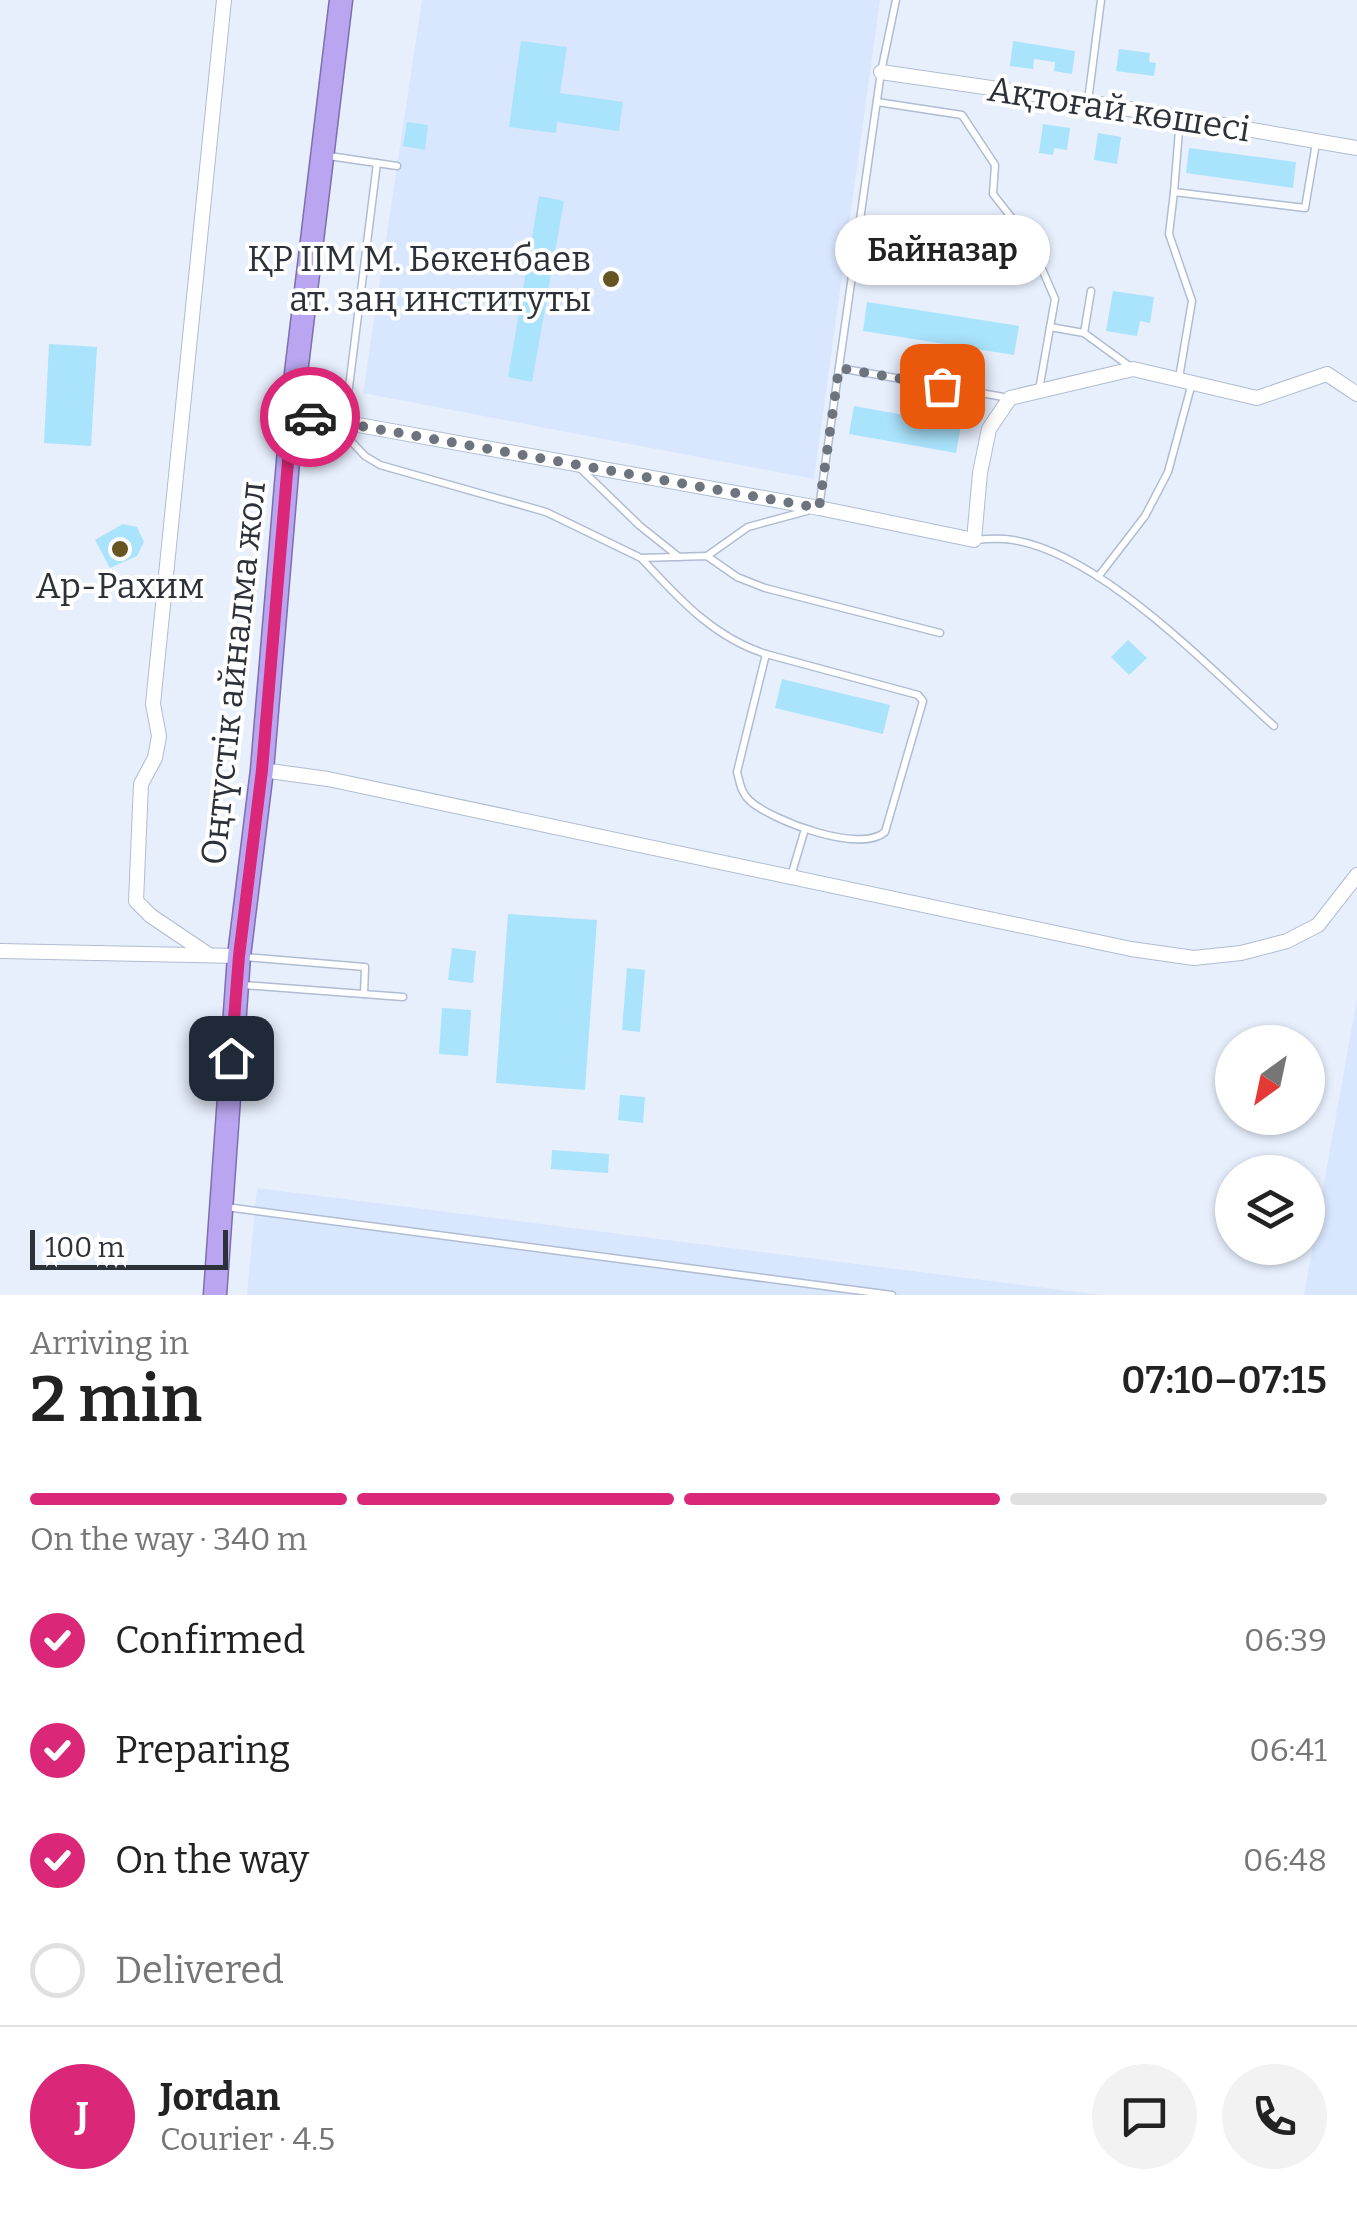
<!DOCTYPE html>
<meta charset="utf-8">
<style>
:root{--surface:#fff;--page:#f2f2f2;--text:#222;--muted:#767676;--line:#e0e0e0;--accent:#db2777}
body{margin:0;font-family:Bitter,serif;background:var(--page);color:var(--text);height:100vh;display:flex;flex-direction:column;font-size:38px;white-space:nowrap}
*{box-sizing:border-box;margin:0}
p{font-size:32px;color:var(--muted)}
.icon{flex:none;width:55px;height:55px;fill:none;stroke:currentColor;stroke-width:2;stroke-linecap:round;stroke-linejoin:round}
.map{position:relative;height:1295px;overflow:hidden}
.sheet{display:flex;flex-direction:column;background:var(--surface);flex:1}
.sheet>*{flex:none}
.needle{width:65px;rotate:213deg}
.controls{position:absolute;left:1215px;top:1025px;display:grid;gap:20px}
.controls a{display:grid;place-items:center;width:110px;height:110px;border-radius:50%;background:var(--surface);box-shadow:0 2px 8px #0004;font-size:50px}
.scale{position:absolute;left:30px;bottom:25px;width:198px;box-sizing:border-box;padding-left:10px;border:5px solid #2c313a;border-top:0;font-size:28px;line-height:35px;white-space:nowrap;color:#2c313a;-webkit-text-stroke:8px #fff;paint-order:stroke}
.pin{position:absolute;display:grid;place-items:center;width:85px;height:85px;color:#fff;margin:-42px;border-radius:20px;box-shadow:0 5px 15px #0006}
.courier{position:absolute;display:grid;place-items:center;width:100px;height:100px;margin:-50px;border:8px solid #db2777;border-radius:50%;background:#fff;color:#222;box-shadow:0 2px 12px #0007}
.bubble{position:absolute;height:70px;border-radius:35px;background:var(--surface);box-shadow:0 2px 8px #0004;font-size:32px;font-weight:600;line-height:70px;text-align:center}
.summary em{font-style:normal;font-weight:600}
.summary div{display:flex;flex-direction:column-reverse}
.summary{display:flex;align-items:center;justify-content:space-between;height:170px;padding:0 30px}
h1{font-size:65px;font-weight:600;line-height:75px}
.bar{display:grid;grid-template-columns:repeat(4,1fr);gap:15px 10px;align-content:center;height:120px;padding:0 30px}
.bar i{height:12px;border-radius:8px;background:var(--line)}
.bar .active{background:var(--accent)}
.bar p{grid-column:span 4}
.line{display:flex;align-items:center;gap:25px;padding:0 30px;border-top:2px solid var(--line)}
.line div{flex:1}
.round{display:grid;place-items:center;flex:none;width:105px;height:105px;border-radius:52px;background:var(--page)}
ol{padding:0 30px;list-style:none}
li{display:flex;align-items:center;gap:30px;height:110px}
li p{margin-inline-start:auto}
li .icon{padding:10px;border-radius:50%;background:var(--accent);color:#fff;stroke-width:4}
li:last-child{color:var(--muted)}
li i{width:55px;height:55px;border:5px solid var(--line);border-radius:50%}
.map>svg:first-child{display:block}
.built{fill:#d8e6fe}
.building{fill:#aae3fc}
.lines{fill:none;stroke-linecap:round;stroke-linejoin:round}
.service-casing{stroke:#afbcd2;stroke-width:9}
.minor-casing{stroke:#afbcd2;stroke-width:16}
.trunk-casing{stroke:#7d6eae;stroke-width:25}
.service{stroke:#fff;stroke-width:6}
.minor{stroke:#fff;stroke-width:14}
.trunk{stroke:#baa6f0;stroke-width:22}
.done{stroke:#6d747e;stroke-width:10;stroke-dasharray:0 18}
.route{stroke:#db2777;stroke-width:12}
.poi-dot{fill:#665523;stroke:#fff;stroke-width:4}
.labels{text-anchor:middle;dominant-baseline:central;stroke-width:8;stroke-linejoin:round;paint-order:stroke}
.street-label{font-size:35px;fill:#2c313a;stroke:#fff}
.poi-label{font-size:35px;fill:#2c313a;stroke:#fff;text-anchor:end}
</style>
<div class="map">
<svg width="1357" height="1295" viewBox="0 0 1357 1295">
<rect width="100%" height="100%" fill="#e7effd"/>
<g class="built">
<path d="M422 0H880L814 479 363 393Z"/>
<path d="M1357 999V1295H1304Z"/>
<path d="M257 1188 1101 1295H247Z"/>
</g>
<g class="building">
<path d="M521 41 567 47 560 93 623 102 619 131 557 122 556 133 509 127Z"/>
<path d="M1013 41 1075 51 1072 74 1054 71 1055 62 1034 59 1033 69 1010 66Z"/>
<path d="M1119 49 1150 53 1149 62 1156 63 1154 76 1116 71Z"/>
<path d="M407 122 428 125 425 150 403 146Z"/>
<path d="M1043 124 1070 128 1067 150 1054 148 1053 155 1039 153Z"/>
<path d="M1098 133 1121 137 1117 164 1094 160Z"/>
<path d="M1189 148 1296 162 1293 188 1186 173Z"/>
<path d="M539 196 564 201 532 382 508 377Z"/>
<path d="M898 228 923 234 919 255 893 249Z"/>
<path d="M1113 291 1154 297 1150 323 1140 321 1137 336 1106 331Z"/>
<path d="M867 302 1019 326 1014 355 863 331Z"/>
<path d="M49 344 97 347 91 446 44 443Z"/>
<path d="M854 406 961 425 956 453 849 434Z"/>
<path d="M123 524 137 527 144 542 137 556 110 568 95 540Z"/>
<path d="M1128 640 1147 658 1129 675 1111 657Z"/>
<path d="M782 679 890 705 883 734 775 708Z"/>
<path d="M508 914 597 920 585 1090 496 1083Z"/>
<path d="M452 948 476 951 473 983 448 980Z"/>
<path d="M627 968 645 970 640 1032 622 1030Z"/>
<path d="M442 1008 471 1010 468 1056 439 1054Z"/>
<path d="M620 1095 645 1097 643 1123 618 1120Z"/>
<path d="M552 1150 609 1154 608 1173 551 1169Z"/>
</g>
<g class="lines">
<defs>
<g id="service">
<path d="M1088 101 1101 0"/>
<path d="M877 102 962 115 995 165 993 194 1030 241 1055 299 1039 390"/>
<path d="M1180 118 1174 192 1305 208 1316 143"/>
<path d="M329 156 397 166"/>
<path d="M1174 192 1169 234 1192 301 1179 378"/>
<path d="M1091 291 1084 333 1132 368"/>
<path d="M1050 327 1084 333"/>
<path d="M839 368 1009 398"/>
<path d="M345 419 377 163"/>
<path d="M334 423 365 456 380 465 546 512 641 558 707 556 737 577 765 588 940 633"/>
<path d="M581 469 640 526 679 557"/>
<path d="M819 508 881 72 896 0"/>
<path d="M974 540C984 539 995 538 1005 539 1095 547 1208 667 1274 726"/>
<path d="M707 556 748 527 807 511"/>
<path d="M642 559C678 598 714 638 766 654"/>
<path d="M1098 577 1145 516 1168 472 1192 383"/>
<path d="M766 654 918 695 923 701 885 832C860 854 773 821 750 801 741 793 740 783 737 772Z"/>
<path d="M791 876 805 829"/>
<path d="M244 957 365 967 364 994"/>
<path d="M243 985 403 997"/>
<path d="M226 1207 892 1295"/>
</g>
<g id="minor">
<path d="M881 72 1088 102 1357 148"/>
<path d="M292 413 819 508 974 540 980 473 989 429 1010 398 1133 369 1257 398 1327 374 1357 394"/>
<path d="M262 770 328 779 1131 949 1194 958 1241 953 1287 941 1318 925 1357 875"/>
<path d="M0 951 239 956"/>
<path d="M209 955 151 916 136 901 141 784 155 758 159 736 153 704 224 0"/>
</g>
<path id="trunk" d="M215 1295 239 956 262 770 294 390 341 0"/>
</defs>
<use href="#service" class="service-casing"/>
<use href="#minor" class="minor-casing"/>
<use href="#trunk" class="trunk-casing"/>
<use href="#service" class="service"/>
<use href="#minor" class="minor"/>
<use href="#trunk" class="trunk"/>
</g>
<g class="lines">
<path class="done" d="M310 417 819 508 839 368 942 386"/>
<path class="route" d="M231 1058 239 956 262 770 292 414 310 417"/>
</g>
<g class="poi-dot">
<circle cx="611" cy="279" r="10"/>
<circle cx="120" cy="549" r="10"/>
</g>
<g class="labels">
<g class="street-label">
<text transform="translate(1119 109) rotate(9)">Ақтоғай көшесі</text>
<text transform="translate(233 673) rotate(-84)">Оңтүстік айналма жол</text>
</g>
<g class="poi-label">
<text x="591" y="259">ҚР ІІМ М. Бөкенбаев<tspan x="591" dy="40">ат. заң институты</tspan></text>
<text x="120" y="586" text-anchor="middle">Ар-Рахим</text>
</g>
</g>
</svg>
<div class="controls">
<a><svg class="needle" viewBox="-14 -14 28 28"><path d="M0-13l5 13h-10z" fill="#e53935"/><path d="M0 13l5-13h-10z" fill="#767676"/></svg></a>
<a><svg class="icon" aria-label="layers" viewBox="0 0 24 24"><path d="M12 4l9 5-9 5-9-5zM3 14l9 5 9-5"/></svg></a>
</div>
<div class="scale">100 m</div>
<div class="pin" style="left:942px;top:386px;background:#ea580c"><svg class="icon" aria-label="bag" viewBox="0 0 24 24"><path d="M5 8h14l-1 12H6zM9 8a3 3 0 0 1 6 0"/></svg></div>
<div class="pin" style="left:231px;top:1058px;background:#1f2937"><svg class="icon" aria-label="home" viewBox="0 0 24 24"><path d="M3 11l9-7 9 7M6 9v11h12V9"/></svg></div>
<div class="courier" style="left:310px;top:417px"><svg class="icon" aria-label="car" viewBox="0 0 24 24"><path d="M5 17H2v-5l4-1 3-4h7l3 4 3 1v5h-3M9 17h6M6 11h13"/><circle cx="7" cy="17" r="2"/><circle cx="17" cy="17" r="2"/></svg></div>
<div class="bubble" style="left:835px;top:215px;width:215px">Байназар</div>
</div>
<section class="sheet">
<div class="summary"><div><h1>2 min</h1><p>Arriving in</p></div><em>07:10–07:15</em></div>
<div class="bar"><i class="active"></i><i class="active"></i><i class="active"></i><i></i><p>On the way · 340 m</p></div>
<ol>
<li><svg class="icon" aria-label="check" viewBox="0 0 24 24"><path d="M5 12l5 5 9-10"/></svg>Confirmed<p>06:39</p></li>
<li><svg class="icon" aria-label="check" viewBox="0 0 24 24"><path d="M5 12l5 5 9-10"/></svg>Preparing<p>06:41</p></li>
<li><svg class="icon" aria-label="check" viewBox="0 0 24 24"><path d="M5 12l5 5 9-10"/></svg>On the way<p>06:48</p></li>
<li><i></i>Delivered</li>
</ol>
<div class="line" style="height:180px"><b class="round" style="background:var(--accent);color:#fff">J</b><div><b>Jordan</b><p>Courier · 4.5</p></div><a class="round"><svg class="icon" aria-label="chat" viewBox="0 0 24 24"><path d="M4 5h16v11H9l-5 4z"/></svg></a><a class="round"><svg class="icon" aria-label="phone" viewBox="0 0 24 24"><path d="M5 4h4l2 5-3 2q2 4 5 5l2-3 5 2v4C11 20 4 13 5 4z"/></svg></a></div>
</section>
